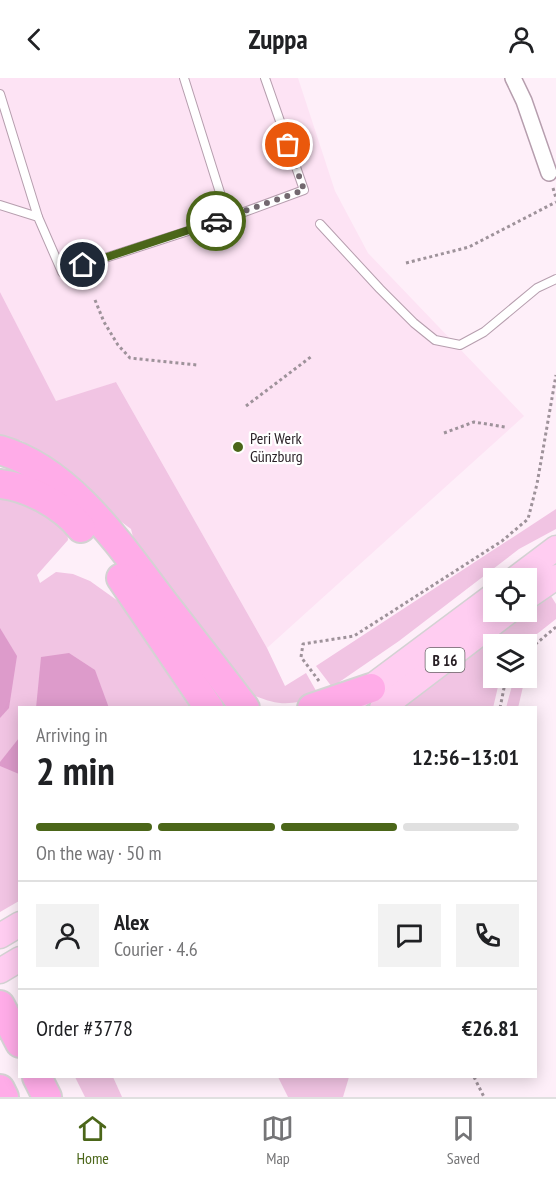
<!DOCTYPE html>
<meta charset="utf-8">
<style>
:root{--surface:#fff;--page:#f2f2f2;--text:#202124;--muted:#757577;--line:#e0e0e0;--accent:#4b6619}
body{margin:0;font-family:"PT Sans Narrow",sans-serif;background:var(--page);color:var(--text);height:100vh;display:flex;flex-direction:column;font-size:22px;white-space:nowrap}
*{box-sizing:border-box;margin:0}
p{font-size:20px;color:var(--muted)}
.icon{flex:none;width:33px;height:33px;fill:none;stroke:currentColor;stroke-width:2;stroke-linecap:round;stroke-linejoin:round}
.map{position:relative;flex:1;overflow:hidden}
.sheet{position:absolute;left:18px;top:628px;width:519px;height:372px;display:flex;flex-direction:column;background:var(--surface);border-radius:0px;box-shadow:0 3px 15px #0003}
.sheet>*{flex:none}
.controls{position:absolute;left:483px;top:490px;display:grid;gap:12px}
.controls a{display:grid;place-items:center;width:54px;height:54px;border-radius:0px;background:var(--surface);box-shadow:0 3px 15px #0003;font-size:30px}
.pin{position:absolute;display:grid;place-items:center;width:51px;height:51px;color:#fff;margin:-26px;border:3px solid #fff;border-radius:50%;box-shadow:0 2px 6px #0007}
.courier{position:absolute;display:grid;place-items:center;width:60px;height:60px;margin:-30px;border:4px solid #4b6619;border-radius:50%;background:#fff;color:#222;box-shadow:0 2px 8px #0007}
.overview em{font-style:normal;font-weight:700}
.overview div{display:flex;flex-direction:column-reverse}
.overview{display:flex;align-items:center;justify-content:space-between;height:102px;padding:0 18px}
h1{font-size:39px;font-weight:700;line-height:45px}
.bar{display:grid;grid-template-columns:repeat(4,1fr);gap:9px 6px;align-content:center;height:72px;padding:0 18px}
.bar i{height:8px;border-radius:4px;background:var(--line)}
.bar .on{background:var(--accent)}
.bar p{grid-column:span 4}
.line{display:flex;align-items:center;gap:15px;padding:0 18px;border-top:2px solid var(--line)}
.line div{flex:1}
.round{display:grid;place-items:center;flex:none;width:63px;height:63px;border-radius:0px;background:var(--page)}
header{display:flex;justify-content:space-between;align-items:center;height:78px;padding:0 18px;background:var(--surface);font-size:27px;font-weight:700}
.menu{display:flex;justify-content:space-around;align-items:center;height:84px;border-top:2px solid var(--line);background:var(--surface);font-size:16px;color:var(--muted)}
.menu a{display:grid;justify-items:center;gap:3px}
.menu .on{color:var(--accent)}
.map>svg:first-child{display:block}
.built{fill:#fde3f4}
.green{fill:#f1c4e3}
.water{fill:#dd9bcb}
.lines{fill:none;stroke-linecap:round;stroke-linejoin:round}
.service-casing{stroke:#b69eae;stroke-width:10}
.minor-casing{stroke:#b69eae;stroke-width:18}
.primary-casing{stroke:#d4d2d3;stroke-width:27}
.motorway-casing{stroke:#d4d2d3;stroke-width:32}
.path{stroke:#9e929a;stroke-width:3;stroke-dasharray:3 3;stroke-linecap:butt}
.service{stroke:#fff;stroke-width:8}
.minor{stroke:#fff;stroke-width:15}
.primary{stroke:#ffcdf1;stroke-width:24}
.motorway{stroke:#fface8;stroke-width:28}
.done{stroke:#73686f;stroke-width:6;stroke-dasharray:0 10.8}
.route{stroke:#4b6619;stroke-width:8}
.poi-dot{fill:#4b6619;stroke:#fff;stroke-width:2}
.labels{text-anchor:middle;dominant-baseline:central;stroke-width:4.5;stroke-linejoin:round;paint-order:stroke}
.shield{fill:#fff;stroke:#686266;stroke-width:1.5}
.shield-label{font-size:15px;font-weight:bold;fill:#281f25}
.poi-label{font-size:16px;fill:#281f25;stroke:#fff;text-anchor:start}
</style>
<header><svg class="icon" aria-label="back" viewBox="0 0 24 24"><path d="M15 5l-7 7 7 7"/></svg>Zuppa<svg class="icon" aria-label="person" viewBox="0 0 24 24"><circle cx="12" cy="8" r="4"/><path d="M4 21q1-7 8-7t8 7"/></svg></header>
<div class="map">
<svg width="556" height="1019" viewBox="0 0 556 1019">
<rect width="100%" height="100%" fill="#feeff9"/>
<path class="built" d="M0 0H298L335 113 368 175 524 338 267 570 116 304 56 324 0 214Z"/>
<g class="green">
<path d="M0 214 56 323 116 304 267 570 285 608 306 595 319 618C287 629 276 627 246 614L136 471 131 451 100 428 57 385 22 363 0 357Z"/>
<path d="M0 414 41 429 67 452 68 462 37 497 40 505 56 494 73 496 90 503 118 523 190 630H20L19 823 0 834Z"/>
<path d="M556 431V451L519 471 399 563 332 609 316 588Z"/>
<path d="M551 518 556 526V541L523 567H494V600H500L493 630H402Z"/>
<path d="M514 600H525L518 630H506Z"/>
<path d="M75 999H113L122 1019H85Z"/>
<path d="M278 999H349L343 1019H288Z"/>
</g>
<g class="water">
<path d="M0 550 17 578 9 630 0 640Z"/>
<path d="M69 575 95 592 109 630H36L41 579Z"/>
<path d="M19 660V696L0 688V684Z"/>
</g>
<g class="lines">
<defs>
<g id="service">
<path d="M0 16 38 139"/>
<path d="M0 127 38 139 62 194 228 140 184 0"/>
<path d="M228 140 304 112 265 0"/>
<path d="M320 146 380 211 414 245 435 262 460 267 484 254 537 210 556 201"/>
</g>
<path id="minor" d="M513 0 524 23 549 95"/>
<g id="primary">
<path d="M515 501 556 470"/>
<path d="M526 520 556 499"/>
<path d="M356 620 494 517"/>
<path d="M382 630 508 534"/>
<path d="M0 858 20 846"/>
<path d="M0 893 20 881"/>
</g>
<g id="motorway">
<path d="M0 372C72 393 121 469 164 525 191 560 219 595 245 630"/>
<path d="M0 406C29 409 62 427 81 450"/>
<path d="M121 500 209 630"/>
<path d="M312 630 371 610"/>
<path d="M0 927 20 965"/>
<path d="M37 999 47 1019"/>
<path d="M0 1011 4 1019"/>
</g>
</defs>
<use href="#service" class="service-casing"/>
<use href="#minor" class="minor-casing"/>
<use href="#primary" class="primary-casing"/>
<use href="#motorway" class="motorway-casing"/>
<g class="path">
<path d="M553 110 556 120"/>
<path d="M406 185 469 169 556 124"/>
<path d="M95 222 104 244 118 267 130 280 197 287"/>
<path d="M246 328 312 278"/>
<path d="M444 355 474 344 505 349"/>
<path d="M526 574 556 549"/>
<path d="M319 603 301 579 303 566 354 558 502 463 528 441 537 406 556 297"/>
<path d="M500 630 506 600"/>
<path d="M474 999 484 1019"/>
</g>
<use href="#service" class="service"/>
<use href="#minor" class="minor"/>
<use href="#primary" class="primary"/>
<use href="#motorway" class="motorway"/>
</g>
<g class="lines">
<path class="done" d="M216 143 304 112 288 67"/>
<path class="route" d="M83 187 216 143"/>
</g>
<circle class="poi-dot" cx="238" cy="369" r="6"/>
<g class="labels">
<rect class="shield" x="425.5" y="570" width="39" height="24" rx="4.5"/>
<g class="shield-label">
<text x="445" y="582">B 16</text>
</g>
<g class="poi-label">
<text x="250" y="360">Peri Werk<tspan x="250" dy="18">Günzburg</tspan></text>
</g>
</g>
</svg>
<div class="controls">
<a><svg class="icon" aria-label="locate" viewBox="0 0 24 24"><circle cx="12" cy="12" r="6"/><path d="M12 2v4M12 18v4M2 12h4M18 12h4"/></svg></a>
<a><svg class="icon" aria-label="layers" viewBox="0 0 24 24"><path d="M12 4l9 5-9 5-9-5zM3 14l9 5 9-5"/></svg></a>
</div>
<div class="pin" style="left:288px;top:67px;background:#ea580c"><svg class="icon" aria-label="bag" viewBox="0 0 24 24"><path d="M5 8h14l-1 12H6zM9 8a3 3 0 0 1 6 0"/></svg></div>
<div class="pin" style="left:83px;top:187px;background:#1f2937"><svg class="icon" aria-label="home" viewBox="0 0 24 24"><path d="M3 11l9-7 9 7M6 9v11h12V9"/></svg></div>
<div class="courier" style="left:216px;top:143px"><svg class="icon" aria-label="car" viewBox="0 0 24 24"><path d="M5 17H2v-5l4-1 3-4h7l3 4 3 1v5h-3M9 17h6M6 11h13"/><circle cx="7" cy="17" r="2"/><circle cx="17" cy="17" r="2"/></svg></div>
<section class="sheet">
<div class="overview"><div><h1>2 min</h1><p>Arriving in</p></div><em>12:56–13:01</em></div>
<div class="bar"><i class="on"></i><i class="on"></i><i class="on"></i><i></i><p>On the way · 50 m</p></div>
<div class="line" style="height:108px"><a class="round"><svg class="icon" aria-label="person" viewBox="0 0 24 24"><circle cx="12" cy="8" r="4"/><path d="M4 21q1-7 8-7t8 7"/></svg></a><div><b>Alex</b><p>Courier · 4.6</p></div><a class="round"><svg class="icon" aria-label="chat" viewBox="0 0 24 24"><path d="M4 5h16v11H9l-5 4z"/></svg></a><a class="round"><svg class="icon" aria-label="phone" viewBox="0 0 24 24"><path d="M5 4h4l2 5-3 2q2 4 5 5l2-3 5 2v4C11 20 4 13 5 4z"/></svg></a></div>
<div class="line" style="height:78px"><div>Order #3778</div><b>€26.81</b></div>
</section>
</div>
<nav class="menu">
<a class="on"><svg class="icon" aria-label="home" viewBox="0 0 24 24"><path d="M3 11l9-7 9 7M6 9v11h12V9"/></svg>Home</a>
<a><svg class="icon" aria-label="map" viewBox="0 0 24 24"><path d="M3 6l6-2 6 2 6-2v14l-6 2-6-2-6 2zM9 4v14M15 6v14"/></svg>Map</a>
<a><svg class="icon" aria-label="saved" viewBox="0 0 24 24"><path d="M7 4h10v16l-5-4-5 4z"/></svg>Saved</a>
</nav>
